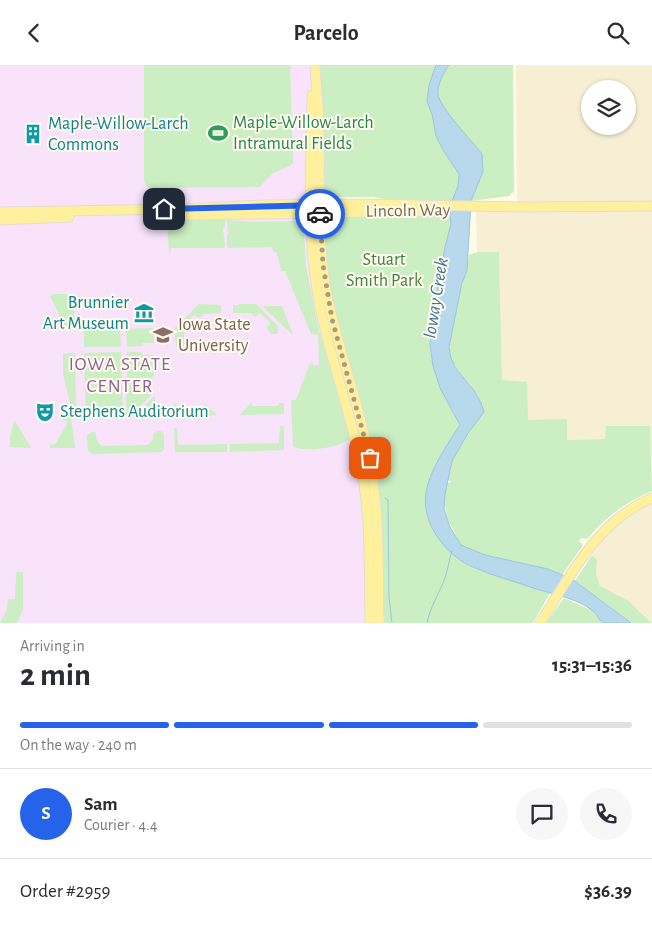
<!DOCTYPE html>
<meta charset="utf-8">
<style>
:root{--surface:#fff;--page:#f7f7f7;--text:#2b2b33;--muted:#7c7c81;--line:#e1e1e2;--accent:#2563eb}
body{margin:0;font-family:"Alegreya Sans",sans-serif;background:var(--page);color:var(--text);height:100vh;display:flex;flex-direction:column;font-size:19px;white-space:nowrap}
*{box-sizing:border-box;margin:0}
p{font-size:16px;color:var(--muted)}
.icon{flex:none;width:28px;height:28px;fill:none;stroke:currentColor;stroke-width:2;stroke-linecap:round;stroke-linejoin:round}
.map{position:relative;height:558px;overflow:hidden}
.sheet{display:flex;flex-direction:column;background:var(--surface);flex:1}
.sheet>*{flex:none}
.controls{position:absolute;left:581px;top:15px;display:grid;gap:10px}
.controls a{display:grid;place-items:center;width:55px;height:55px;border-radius:50%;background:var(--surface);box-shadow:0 1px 4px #0004;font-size:25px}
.pin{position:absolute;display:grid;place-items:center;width:42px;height:42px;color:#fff;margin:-21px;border-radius:10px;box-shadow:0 2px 8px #0006}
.courier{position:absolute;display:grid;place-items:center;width:50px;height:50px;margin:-25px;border:4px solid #2563eb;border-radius:50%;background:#fff;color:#222;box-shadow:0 1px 6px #0007}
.head em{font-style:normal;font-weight:700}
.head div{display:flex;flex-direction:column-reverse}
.head{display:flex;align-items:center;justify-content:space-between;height:85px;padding:0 20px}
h1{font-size:32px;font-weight:700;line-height:38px}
.bar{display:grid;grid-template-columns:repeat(4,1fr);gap:8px 5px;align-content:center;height:60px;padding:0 20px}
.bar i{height:6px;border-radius:4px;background:var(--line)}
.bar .selected{background:var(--accent)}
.bar p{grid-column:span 4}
.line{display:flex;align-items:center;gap:12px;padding:0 20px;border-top:1px solid var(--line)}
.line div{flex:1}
.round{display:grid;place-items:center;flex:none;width:52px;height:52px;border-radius:26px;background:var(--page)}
header{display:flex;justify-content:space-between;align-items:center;height:65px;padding:0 20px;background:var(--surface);font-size:22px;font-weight:700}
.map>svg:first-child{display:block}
.residential{fill:#f7efd4;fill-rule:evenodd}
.education{fill:#f8e3fb}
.green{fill:#cbeec3}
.water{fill:#b8d8eb;stroke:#9dc5de}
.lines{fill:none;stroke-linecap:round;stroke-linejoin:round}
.stream{stroke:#9dc5de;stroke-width:1}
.major-casing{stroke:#e2ddd7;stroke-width:11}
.major{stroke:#fff09d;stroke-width:9}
.done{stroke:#aa9a80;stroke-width:5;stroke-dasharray:0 9}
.route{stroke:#2563eb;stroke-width:6}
.labels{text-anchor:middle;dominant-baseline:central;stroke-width:4;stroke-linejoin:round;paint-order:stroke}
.leisure-label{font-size:18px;fill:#27864d;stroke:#fffcef;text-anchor:start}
.culture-label{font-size:18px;fill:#0d838f;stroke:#fffcef;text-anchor:start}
.street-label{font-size:18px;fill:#7c6648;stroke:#fffcef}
.park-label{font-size:18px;fill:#42823e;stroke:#fffcef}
.education-label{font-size:18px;fill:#785e54;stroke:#fffcef;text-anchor:start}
.water-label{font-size:19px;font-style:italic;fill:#417799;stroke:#fffcef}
.neighbourhood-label{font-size:19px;letter-spacing:1px;fill:#915f98;stroke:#fffcef}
</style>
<header><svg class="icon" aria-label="back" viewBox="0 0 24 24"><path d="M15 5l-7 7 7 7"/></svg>Parcelo<svg class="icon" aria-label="search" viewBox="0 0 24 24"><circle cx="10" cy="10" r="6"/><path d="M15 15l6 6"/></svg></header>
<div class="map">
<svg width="652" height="558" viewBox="0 0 652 558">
<rect width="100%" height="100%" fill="#fefbe7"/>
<g class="residential">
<path d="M516 0H652V392H651L650 368 606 361 605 374 567 375 528 355 502 316 499 187H477L476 146 517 141ZM590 24H628V61H590Z"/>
<path d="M652 437V557L641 547 600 521 596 509 597 495 592 490 610 465 636 445Z"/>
</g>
<path class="education" d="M0 0H312L310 140 313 202 361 397 370 558H0Z"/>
<g class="green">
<path d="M144 0H290L293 98 290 101 273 108 259 122 150 123 146 120 144 116Z"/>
<path d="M318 0H436L429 20 427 37 432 49 436 71 443 85 459 109 458 121 452 136 391 135 372 132H342L334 131 328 127 326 128 322 120Z"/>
<path d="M449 0H513L514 126 509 131 471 136 477 119 481 114 482 89C473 77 439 43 438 29 437 20 444 7 449 0Z"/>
<path d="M450 150 451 159 445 182 429 270 431 290 440 323 460 360C450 375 426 411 426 429 425 458 441 484 466 499 483 509 503 512 521 518 531 521 540 525 550 528L533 558H381L380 452 330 233 325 168C326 159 329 156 338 151Z"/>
<path d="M171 155H225V162L223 163 225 181 224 183H171L170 187H169L167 159 168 156Z"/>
<path d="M227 155 255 157 294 156 300 159 304 170 306 201 318 262 350 373C343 383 301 388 293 381L291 335H296L310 298H312L314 301 319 300 318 270 311 269 285 206H281L277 188 273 186 272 182 228 183 227 181V170L228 169Z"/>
<path d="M477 187H499L502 315 527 317 528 355 567 354V375L605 374 606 361H650L652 426C626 437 605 452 587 474L581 473 579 476 583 480 562 510C534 498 485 498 463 481 459 478 457 473 455 468 444 451 443 437 447 417L450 418 451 416 448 415 452 396 468 368 484 347C480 333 472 322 463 311 459 305 455 302 452 295 443 274 466 216 469 190Z"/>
<path d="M54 229H74L75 261 59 262V249L50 231Z"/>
<path d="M199 239 221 240V248L204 249 200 253 194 250 184 259 188 265 184 269V281H176L174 264Z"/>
<path d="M239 239H256L278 261V269H271L267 263 270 258 260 248 255 252 251 248H233V240H239Z"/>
<path d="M264 241H282L293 270 264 243Z"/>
<path d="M154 263V278H142V281L127 282 126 264Z"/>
<path d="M84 264H120L121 282H84Z"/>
<path d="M121 287 123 353 86 354 84 288Z"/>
<path d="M127 287H142V290H154V310L151 315V330L129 353H126Z"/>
<path d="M63 288H75L76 353 73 351 63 309Z"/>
<path d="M153 332H155L156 353H136L135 352Z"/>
<path d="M176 338 178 342H204L205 339 217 350 174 351V339Z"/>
<path d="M251 338 252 341H278L279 338H284V349L240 350Z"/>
<path d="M65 350 71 353 75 383H50V380L56 378 68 357 63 354Z"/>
<path d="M14 356H15L31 383 10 382V372Z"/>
<path d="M280 361H284V385L230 387V379L279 378Z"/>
<path d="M174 363 177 364 178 380 227 379V387H175Z"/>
<path d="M157 366H161L164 369V384L162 387 93 389 88 386 87 370 92 367H95L97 376 102 381 148 380 153 375V369Z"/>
<path d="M592 490 597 495 596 509 600 521 627 535 652 558H631L575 516Z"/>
<path d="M16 507H23V545L17 558H0L7 545 8 534H15Z"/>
<path d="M564 533 595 547 603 558H546Z"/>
</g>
<path class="water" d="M436 0H449C444 7 437 20 438 29 439 42 473 77 482 89L483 107 471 136 467 206 462 218 449 282 451 293 455 302 475 327 481 338 484 347 468 368 452 396 445 429 444 444 450 462 461 480 485 490 548 504 572 514 631 558H603C599 555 597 549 593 546 577 533 552 529 533 523 514 516 493 511 475 503 447 492 421 459 426 428 429 406 448 378 460 360L440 323 433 301 430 280 432 255 445 182 451 159 450 150 452 136 458 121 459 109 443 85 436 71 432 49 427 37 429 20Z"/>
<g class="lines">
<g class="stream">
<path d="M385 433 388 435 389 532 392 558"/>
<path d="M427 558C430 542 439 529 445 513 448 505 449 494 452 486"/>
</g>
<defs>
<g id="major">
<path d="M315 0C316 19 318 38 319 57 320 111 317 166 325 219 335 278 358 333 369 392 380 446 378 503 379 558"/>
<path d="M312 30C311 93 307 157 316 219 325 280 348 336 360 396 371 449 369 504 370 558"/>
<path d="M0 147 183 144 262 140 360 139 517 142 652 141"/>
<path d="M187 150 439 146"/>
<path d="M0 155 69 152"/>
<path d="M540 558C570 511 598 455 652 433"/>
</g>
</defs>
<use href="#major" class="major-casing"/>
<use href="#major" class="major"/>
</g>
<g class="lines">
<path class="done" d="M320 149 323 200 332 254 370 393"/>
<path class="route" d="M164 144 320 140V149"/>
</g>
<defs>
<symbol id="stadium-bare" viewBox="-9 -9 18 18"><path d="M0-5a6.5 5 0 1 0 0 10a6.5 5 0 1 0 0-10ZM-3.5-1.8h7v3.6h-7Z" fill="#2e9e5b" stroke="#fffcef" stroke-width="2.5" paint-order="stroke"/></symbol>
<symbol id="building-bare" viewBox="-9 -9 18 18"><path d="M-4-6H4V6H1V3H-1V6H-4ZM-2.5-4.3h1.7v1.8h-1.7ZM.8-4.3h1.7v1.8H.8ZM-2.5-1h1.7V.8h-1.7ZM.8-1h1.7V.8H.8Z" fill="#0f9aa8" stroke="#fffcef" stroke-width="2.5" paint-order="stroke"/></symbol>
<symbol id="museum-bare" viewBox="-9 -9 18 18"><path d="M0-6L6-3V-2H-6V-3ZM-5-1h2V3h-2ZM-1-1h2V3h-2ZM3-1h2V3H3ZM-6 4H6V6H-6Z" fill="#0f9aa8" stroke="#fffcef" stroke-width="2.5" paint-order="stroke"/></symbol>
<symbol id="university-bare" viewBox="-9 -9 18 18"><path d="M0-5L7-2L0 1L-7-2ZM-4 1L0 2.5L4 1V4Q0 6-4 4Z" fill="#8d6e63" stroke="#fffcef" stroke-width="2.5" paint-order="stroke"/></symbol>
<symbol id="theatre-bare" viewBox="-9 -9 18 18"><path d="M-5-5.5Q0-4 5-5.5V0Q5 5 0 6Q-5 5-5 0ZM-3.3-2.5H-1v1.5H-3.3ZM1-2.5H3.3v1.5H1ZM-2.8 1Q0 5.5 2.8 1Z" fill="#0f9aa8" stroke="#fffcef" stroke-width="2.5" paint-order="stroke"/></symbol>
</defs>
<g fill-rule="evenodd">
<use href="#stadium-bare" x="204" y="54" width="28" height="28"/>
<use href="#building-bare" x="19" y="55" width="28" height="28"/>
<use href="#museum-bare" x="130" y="234" width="28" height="28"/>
<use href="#university-bare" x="149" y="256" width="28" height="28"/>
<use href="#theatre-bare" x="31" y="333" width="28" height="28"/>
</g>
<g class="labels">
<g class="leisure-label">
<text x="233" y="58">Maple-Willow-Larch<tspan x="233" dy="21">Intramural Fields</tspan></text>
</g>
<g class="culture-label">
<text x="48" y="59">Maple-Willow-Larch<tspan x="48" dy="21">Commons</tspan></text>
<text x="129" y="238" text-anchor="end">Brunnier<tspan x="129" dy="21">Art Museum</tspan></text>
<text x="60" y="347">Stephens Auditorium</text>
</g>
<g class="street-label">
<text transform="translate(408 146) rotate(-1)">Lincoln Way</text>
</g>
<g class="park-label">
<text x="384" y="195">Stuart<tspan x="384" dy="21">Smith Park</tspan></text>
</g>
<g class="education-label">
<text x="178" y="260">Iowa State<tspan x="178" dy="21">University</tspan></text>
</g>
<g class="water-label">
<text transform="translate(436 233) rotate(-81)">Ioway Creek</text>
</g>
<g class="neighbourhood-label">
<text x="120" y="299">IOWA STATE<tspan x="120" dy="22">CENTER</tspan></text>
</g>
</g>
</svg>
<div class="controls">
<a><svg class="icon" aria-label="layers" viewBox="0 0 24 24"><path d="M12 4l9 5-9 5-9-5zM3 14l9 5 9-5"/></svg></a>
</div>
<div class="pin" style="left:370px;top:393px;background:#ea580c"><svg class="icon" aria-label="bag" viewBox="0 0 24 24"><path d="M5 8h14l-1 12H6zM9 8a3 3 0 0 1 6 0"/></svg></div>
<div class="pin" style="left:164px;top:144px;background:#1f2937"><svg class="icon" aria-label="home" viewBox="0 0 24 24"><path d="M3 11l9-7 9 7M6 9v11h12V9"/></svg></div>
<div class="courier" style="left:320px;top:149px"><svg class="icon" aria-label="car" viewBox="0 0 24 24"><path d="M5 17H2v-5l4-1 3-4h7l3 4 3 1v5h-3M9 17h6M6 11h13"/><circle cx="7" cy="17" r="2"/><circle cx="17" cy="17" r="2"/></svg></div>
</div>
<section class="sheet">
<div class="head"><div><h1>2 min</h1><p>Arriving in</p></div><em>15:31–15:36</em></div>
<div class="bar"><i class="selected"></i><i class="selected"></i><i class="selected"></i><i></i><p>On the way · 240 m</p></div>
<div class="line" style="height:90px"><b class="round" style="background:var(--accent);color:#fff">S</b><div><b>Sam</b><p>Courier · 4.4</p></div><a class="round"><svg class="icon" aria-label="chat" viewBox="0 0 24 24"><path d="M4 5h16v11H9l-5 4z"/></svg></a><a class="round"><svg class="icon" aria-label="phone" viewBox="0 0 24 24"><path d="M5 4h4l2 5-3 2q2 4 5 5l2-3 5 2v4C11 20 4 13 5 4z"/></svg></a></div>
<div class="line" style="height:65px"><div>Order #2959</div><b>$36.39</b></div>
</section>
